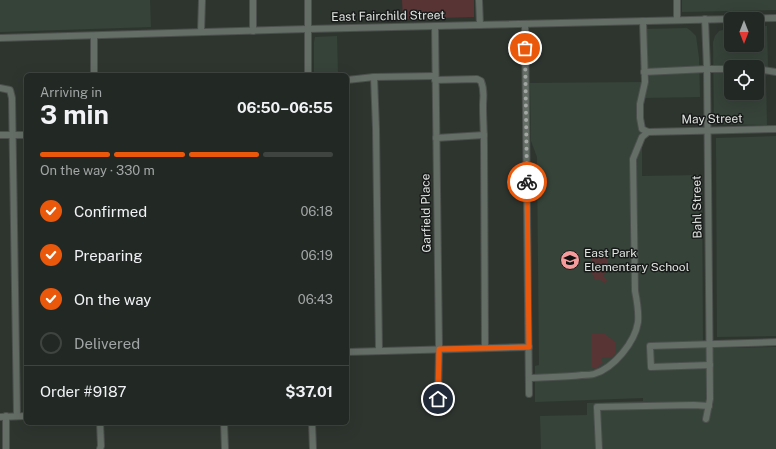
<!DOCTYPE html>
<meta charset="utf-8">
<style>
:root{--surface:#222823;--page:#2a302b;--text:#f1f3f6;--muted:#a2a6a6;--line:#3f4441;--accent:#ea580c}
body{margin:0;font-family:"Public Sans",sans-serif;background:var(--page);color:var(--text);height:100vh;display:flex;flex-direction:column;font-size:15px;white-space:nowrap}
*{box-sizing:border-box;margin:0}
p{font-size:13px;color:var(--muted)}
.icon{flex:none;width:22px;height:22px;fill:none;stroke:currentColor;stroke-width:2;stroke-linecap:round;stroke-linejoin:round}
.map{position:relative;flex:1;overflow:hidden}
.panel{position:absolute;left:24px;top:73px;width:325px;height:352px;display:flex;flex-direction:column;background:var(--surface);border-radius:6px;box-shadow:0 4px 16px #0002,0 0 0 1px var(--line)}
.panel>*{flex:none}
.needle{width:26px;rotate:180deg}
.fabs{position:absolute;left:724px;top:12px;display:grid;gap:8px}
.fabs a{display:grid;place-items:center;width:40px;height:40px;border-radius:6px;background:var(--surface);box-shadow:0 4px 16px #0002,0 0 0 1px var(--line);font-size:20px}
.pin{position:absolute;display:grid;place-items:center;width:34px;height:34px;color:#fff;margin:-17px;border:2px solid #fff;border-radius:50%;box-shadow:0 1px 4px #0007}
.courier{position:absolute;display:grid;place-items:center;width:40px;height:40px;margin:-20px;border:3px solid #ea580c;border-radius:50%;background:#fff;color:#222;box-shadow:0 1px 5px #0007}
.overview em{font-style:normal;font-weight:700}
.overview div{display:flex;flex-direction:column-reverse}
.overview{display:flex;align-items:center;justify-content:space-between;height:68px;padding:0 16px}
h1{font-size:26px;font-weight:700;line-height:30px}
.bar{display:grid;grid-template-columns:repeat(4,1fr);gap:6px 4px;align-content:center;height:48px;padding:0 16px}
.bar i{height:5px;border-radius:3px;background:var(--line)}
.bar .on{background:var(--accent)}
.bar p{grid-column:span 4}
.line{display:flex;align-items:center;gap:10px;padding:0 16px;border-top:1px solid var(--line)}
.line div{flex:1}
ol{padding:0 16px;list-style:none}
li{display:flex;align-items:center;gap:12px;height:44px}
li p{margin-inline-start:auto}
li .icon{padding:4px;border-radius:50%;background:var(--accent);color:#fff;stroke-width:4}
li:last-child{color:var(--muted)}
li i{width:22px;height:22px;border:2px solid var(--line);border-radius:50%}
.map>svg:first-child{display:block}
.built{fill:#364339;fill-rule:evenodd}
.green{fill:#593434}
.lines{fill:none;stroke-linecap:round;stroke-linejoin:round}
.minor-casing{stroke:#4b504c;stroke-width:8}
.minor{stroke:#656d67;stroke-width:6}
.done{stroke:#a2a7a3;stroke-width:4;stroke-dasharray:0 7.2}
.route{stroke:#ea580c;stroke-width:5}
.labels{text-anchor:middle;dominant-baseline:central;stroke-width:3;stroke-linejoin:round;paint-order:stroke}
.street-label{font-size:12px;fill:#e0e4e1;stroke:#181b19}
.poi-label{font-size:12px;fill:#e0e4e1;stroke:#181b19;text-anchor:start}
</style>
<div class="map">
<svg width="776" height="449" viewBox="0 0 776 449">
<rect width="100%" height="100%" fill="#2e352f"/>
<g class="built">
<path d="M0 0H150L151 27 0 32Z"/>
<path d="M682 0H776V10L682 12Z"/>
<path d="M757 26H767L768 70 766 77 767 125 714 124 713 42 715 36 719 31 731 28V45H757ZM731 67H757V93H731Z"/>
<path d="M687 28 691 31 696 36 699 58 700 97 642 98V176L702 175 703 348 776 347V449H541L540 416 587 415V403L643 401V398L535 402V366L539 365 537 157 531 141 530 83 644 82 643 29Z"/>
<path d="M337 36 338 75H314V42L315 37Z"/>
<path d="M776 136V336L717 337 716 138Z"/>
</g>
<g class="green">
<path d="M402 0H474V17L403 19Z"/>
<path d="M608 256V270L603 276 607 280 605 283 600 280H595L591 271V257Z"/>
<path d="M591 334H605L615 342V354L612 357H603L601 360 603 362 596 369 591 367Z"/>
</g>
<g class="lines">
<defs>
<g id="minor">
<path d="M308 0V75"/>
<path d="M479 0 480 25"/>
<path d="M705 19 707 69 710 399 706 419"/>
<path d="M677 20V0"/>
<path d="M643 21 645 82 640 104V118L642 129 648 132 776 129"/>
<path d="M525 24 529 394"/>
<path d="M435 26 439 349 438 399"/>
<path d="M253 31V0"/>
<path d="M201 32 202 0"/>
<path d="M94 36V75"/>
<path d="M0 38 308 29 776 18"/>
<path d="M757 69 776 72"/>
<path d="M644 72 707 69H731"/>
<path d="M374 77 376 129 379 351"/>
<path d="M347 80 374 77 435 76"/>
<path d="M435 80 477 79 481 81C485 91 483 96 483 106 483 119 484 132 484 145L485 348"/>
<path d="M0 88 10 90 12 98 17 416"/>
<path d="M0 135H26"/>
<path d="M436 138 484 135"/>
<path d="M347 352 529 347"/>
<path d="M710 365 651 367 650 346 776 342"/>
<path d="M530 378C547 377 565 377 582 375 586 375 591 375 594 374 614 368 635 342 638 322 639 311 637 301 635 291L633 159 642 137 648 132"/>
<path d="M6 416V449"/>
<path d="M0 417 26 416"/>
<path d="M224 423 225 449"/>
<path d="M312 423 313 449"/>
<path d="M100 449 101 446 100 423"/>
<path d="M599 449 597 407 694 405 709 406"/>
</g>
</defs>
<use href="#minor" class="minor-casing"/>
<use href="#minor" class="minor"/>
</g>
<g class="lines">
<path class="done" d="M525 48 527 182"/>
<path class="route" d="M438 399 439 349 529 347 527 182"/>
</g>
<defs>
<symbol id="school-disc" viewBox="-11 -11 22 22"><circle r="9.5" fill="#f59b9c" stroke="#181b19"/><path d="M0-5L7-2L0 1L-7-2ZM-4 1L0 2.5L4 1V4Q0 6-4 4Z" fill="#111"/></symbol>
</defs>
<g fill-rule="evenodd">
<use href="#school-disc" x="559" y="249" width="22" height="22"/>
</g>
<g class="labels">
<g class="street-label">
<text transform="translate(388 16) rotate(-1)">East Fairchild Street</text>
<text transform="translate(712 119) rotate(-1)">May Street</text>
<text transform="translate(697 207) rotate(-91)">Bahl Street</text>
<text transform="translate(426 213) rotate(-91)">Garfield Place</text>
</g>
<g class="poi-label">
<text x="584" y="253">East Park<tspan x="584" dy="14">Elementary School</tspan></text>
</g>
</g>
</svg>
<div class="fabs">
<a><svg class="needle" viewBox="-14 -14 28 28"><path d="M0-13l5 13h-10z" fill="#e53935"/><path d="M0 13l5-13h-10z" fill="#a2a6a6"/></svg></a>
<a><svg class="icon" aria-label="locate" viewBox="0 0 24 24"><circle cx="12" cy="12" r="6"/><path d="M12 2v4M12 18v4M2 12h4M18 12h4"/></svg></a>
</div>
<div class="pin" style="left:525px;top:48px;background:#ea580c"><svg class="icon" aria-label="bag" viewBox="0 0 24 24"><path d="M5 8h14l-1 12H6zM9 8a3 3 0 0 1 6 0"/></svg></div>
<div class="pin" style="left:438px;top:399px;background:#1f2937"><svg class="icon" aria-label="home" viewBox="0 0 24 24"><path d="M3 11l9-7 9 7M6 9v11h12V9"/></svg></div>
<div class="courier" style="left:527px;top:182px"><svg class="icon" aria-label="bike" viewBox="0 0 24 24"><circle cx="6" cy="16" r="4"/><circle cx="18" cy="16" r="4"/><path d="M6 16l4-8h5l3 8M10 8l3 8H6M13 5h3"/></svg></div>
<section class="panel">
<div class="overview"><div><h1>3 min</h1><p>Arriving in</p></div><em>06:50–06:55</em></div>
<div class="bar"><i class="on"></i><i class="on"></i><i class="on"></i><i></i><p>On the way · 330 m</p></div>
<ol>
<li><svg class="icon" aria-label="check" viewBox="0 0 24 24"><path d="M5 12l5 5 9-10"/></svg>Confirmed<p>06:18</p></li>
<li><svg class="icon" aria-label="check" viewBox="0 0 24 24"><path d="M5 12l5 5 9-10"/></svg>Preparing<p>06:19</p></li>
<li><svg class="icon" aria-label="check" viewBox="0 0 24 24"><path d="M5 12l5 5 9-10"/></svg>On the way<p>06:43</p></li>
<li><i></i>Delivered</li>
</ol>
<div class="line" style="height:52px"><div>Order #9187</div><b>$37.01</b></div>
</section>
</div>
